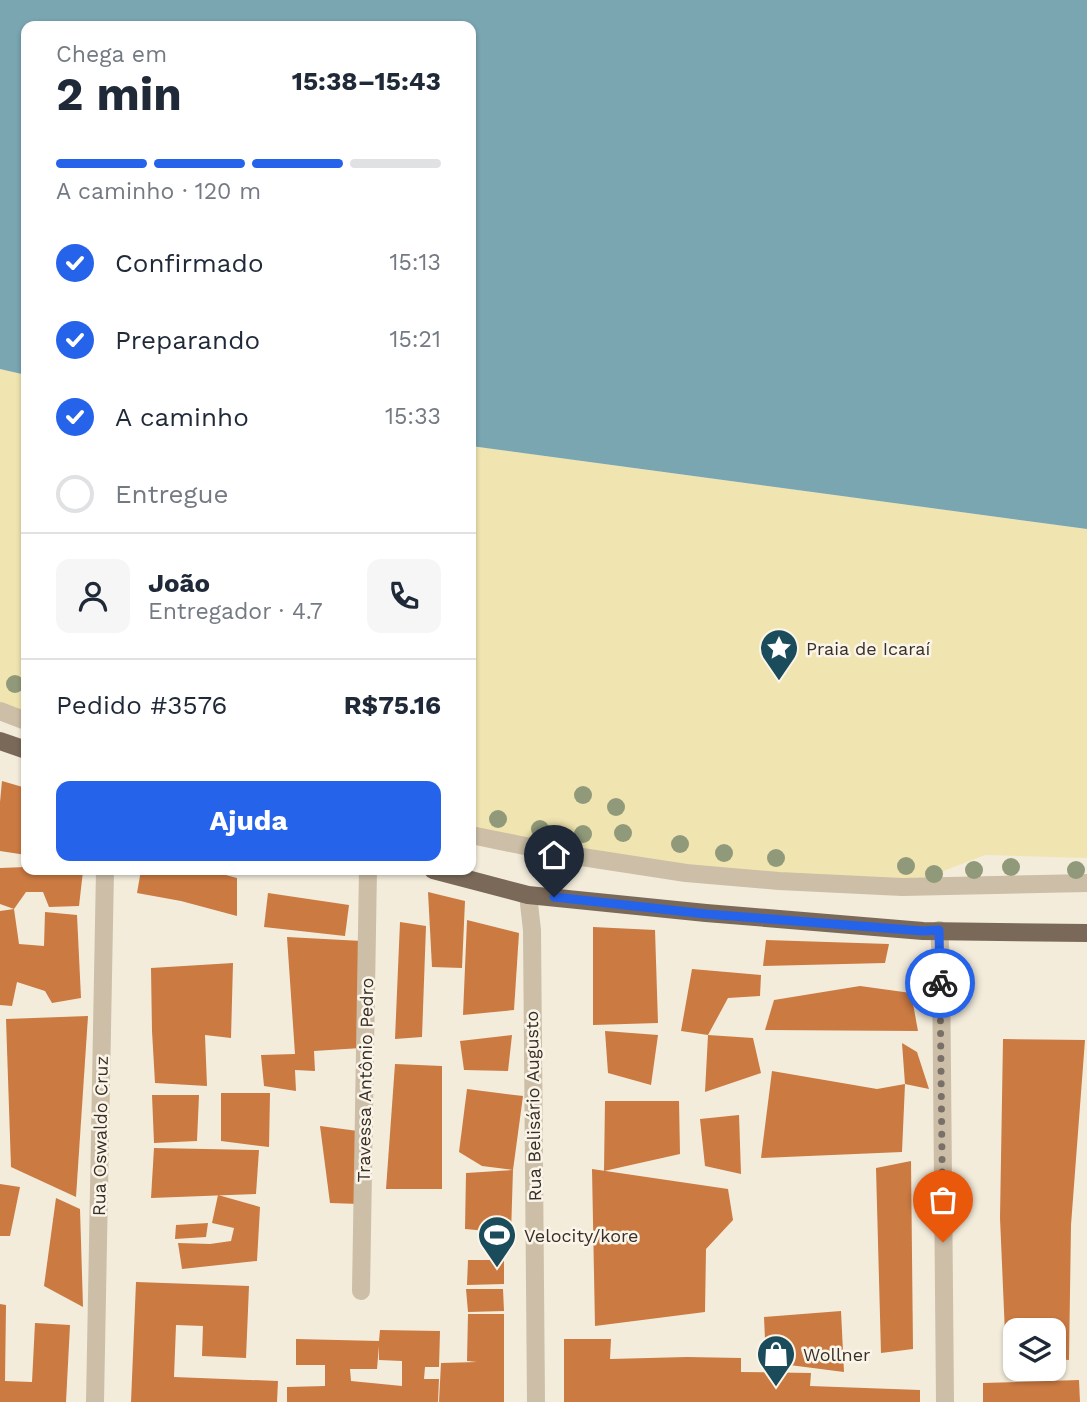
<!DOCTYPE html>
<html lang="pt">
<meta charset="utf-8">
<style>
:root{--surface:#fff;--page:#f6f6f7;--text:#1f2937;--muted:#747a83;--line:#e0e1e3;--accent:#2563eb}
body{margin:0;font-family:"Work Sans",sans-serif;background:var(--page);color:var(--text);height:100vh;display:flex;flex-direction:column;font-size:26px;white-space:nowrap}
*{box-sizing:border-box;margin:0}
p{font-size:23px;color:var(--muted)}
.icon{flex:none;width:38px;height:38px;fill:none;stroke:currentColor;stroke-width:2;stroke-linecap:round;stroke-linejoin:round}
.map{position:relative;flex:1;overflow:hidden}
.drawer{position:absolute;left:21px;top:21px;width:455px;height:854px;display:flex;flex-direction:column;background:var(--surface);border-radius:14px;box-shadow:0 2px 5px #0004}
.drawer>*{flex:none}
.fabs{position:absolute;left:1003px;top:1318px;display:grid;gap:14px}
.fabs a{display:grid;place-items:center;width:63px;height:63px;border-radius:14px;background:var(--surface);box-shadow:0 2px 5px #0004;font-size:35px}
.pin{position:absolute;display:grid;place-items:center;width:60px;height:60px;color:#fff;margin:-72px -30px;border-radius:50% 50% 50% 0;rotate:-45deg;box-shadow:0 0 7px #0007}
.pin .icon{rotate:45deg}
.courier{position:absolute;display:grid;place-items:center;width:70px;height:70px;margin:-35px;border:5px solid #2563eb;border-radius:50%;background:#fff;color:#222;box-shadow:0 2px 9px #0007}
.summary em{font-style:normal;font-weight:700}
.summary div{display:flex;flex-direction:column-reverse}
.summary{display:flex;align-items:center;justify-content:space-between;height:119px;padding:0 35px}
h1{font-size:46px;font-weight:700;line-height:52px}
.bar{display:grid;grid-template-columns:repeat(4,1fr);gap:10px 7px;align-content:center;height:84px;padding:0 35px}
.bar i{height:9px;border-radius:5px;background:var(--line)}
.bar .active{background:var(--accent)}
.bar p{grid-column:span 4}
.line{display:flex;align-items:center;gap:18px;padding:0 35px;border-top:2px solid var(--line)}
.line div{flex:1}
.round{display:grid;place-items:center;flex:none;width:74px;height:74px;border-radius:14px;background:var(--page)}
ol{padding:0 35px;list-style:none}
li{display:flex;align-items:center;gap:21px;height:77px}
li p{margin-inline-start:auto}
li .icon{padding:7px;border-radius:50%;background:var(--accent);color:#fff;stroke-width:4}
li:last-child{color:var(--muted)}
li i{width:38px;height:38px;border:4px solid var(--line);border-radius:50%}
.button{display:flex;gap:14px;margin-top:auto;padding:14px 35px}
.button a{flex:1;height:80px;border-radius:14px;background:var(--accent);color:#fff;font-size:28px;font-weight:700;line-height:80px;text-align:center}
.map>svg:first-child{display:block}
.sand{fill:#f0e5b1}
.water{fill:#79a6b1}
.building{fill:#cb7a42;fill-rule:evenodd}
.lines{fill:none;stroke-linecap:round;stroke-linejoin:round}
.minor{stroke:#ccbea7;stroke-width:18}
.major{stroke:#7a6958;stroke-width:18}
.tree{fill:#909a7a}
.done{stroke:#797167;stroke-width:7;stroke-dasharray:0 12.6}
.route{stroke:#2563eb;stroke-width:9}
.labels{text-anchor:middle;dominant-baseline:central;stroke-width:5;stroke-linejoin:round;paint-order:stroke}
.poi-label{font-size:18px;fill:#382f28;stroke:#faf5e8;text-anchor:start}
.street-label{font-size:18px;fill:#382f28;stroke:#faf5e8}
</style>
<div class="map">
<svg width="1087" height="1402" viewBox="0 0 1087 1402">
<rect width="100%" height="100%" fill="#f3ecdb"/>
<g class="sand">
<path d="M0 369 26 375V721L0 711Z"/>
<path d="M471 446 1087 529V858L985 855 902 887 779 881 471 835Z"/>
</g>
<path class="water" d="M0 0H1087V529L471 446V26H26V375L0 369Z"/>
<g class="building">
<path d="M2 781 26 788V855L0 851V802Z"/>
<path d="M26 867V870H71L83 871 79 906 49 907 43 892H26L14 909 19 944 44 946 45 912 77 915 81 998 52 1003 45 991 17 982 12 1006 0 1005V911L14 909 0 904V868Z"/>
<path d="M141 870H207L237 878V916L181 901 137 893Z"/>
<path d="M428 892 465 901 462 968 432 967Z"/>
<path d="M268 893 349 905 345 936 264 927Z"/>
<path d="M467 920 519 933 514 1010 463 1015Z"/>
<path d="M400 922 426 926 422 1037 395 1039Z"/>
<path d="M593 927 655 930 658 1023 593 1025Z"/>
<path d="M287 937 362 941 361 1048 314 1051 315 1071 295 1070 296 1091 264 1086 261 1055 295 1054Z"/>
<path d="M766 940 889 944 885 963 763 966Z"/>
<path d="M233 963 231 1038 205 1035 207 1086 155 1083 152 1031 151 968Z"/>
<path d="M692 969 761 975 760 996 728 998 708 1035 753 1038 761 1073 705 1092 708 1035 681 1031Z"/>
<path d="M860 986 911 993 918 1031 765 1030 774 1000Z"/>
<path d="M88 1016 76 1197 11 1167 6 1019Z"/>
<path d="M605 1031 658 1035 651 1085 608 1073Z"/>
<path d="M512 1035 508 1071 464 1070 460 1041Z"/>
<path d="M1003 1039 1085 1040 1071 1225 1069 1360 1054 1359V1330H1015V1358L1006 1357 1000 1218Z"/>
<path d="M902 1043 917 1052 929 1089 905 1084 902 1152 761 1158 772 1071 877 1089 905 1084Z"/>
<path d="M395 1064 442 1066V1189H386Z"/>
<path d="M467 1089 523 1096 513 1170 482 1166 459 1152Z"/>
<path d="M221 1093H270L269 1147 221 1141Z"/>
<path d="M152 1095H199L197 1141 154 1143Z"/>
<path d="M605 1101H679L680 1154 604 1171Z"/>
<path d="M739 1115 741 1174 705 1166 700 1119Z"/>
<path d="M320 1126 358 1131 359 1204 330 1203Z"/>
<path d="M154 1148 259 1150 256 1194 151 1198Z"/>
<path d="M911 1161 913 1349 881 1353 876 1168Z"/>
<path d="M592 1169 728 1189 733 1220 706 1249 705 1312 595 1326Z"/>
<path d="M513 1170 511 1233 465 1229 466 1173Z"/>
<path d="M0 1184 20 1187 10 1236H0Z"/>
<path d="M218 1195 260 1207 257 1261 182 1269 178 1243 210 1244 231 1241 234 1228 212 1223Z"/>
<path d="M56 1198 80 1209 83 1307 44 1286Z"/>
<path d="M208 1223 206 1237 175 1239 176 1225Z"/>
<path d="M468 1260H504V1284L467 1285Z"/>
<path d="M136 1282 249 1286 246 1358 202 1356 203 1326 176 1325 174 1377 278 1381 277 1402H131Z"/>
<path d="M466 1289H503L504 1311 468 1312Z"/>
<path d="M0 1304 6 1305 5 1381 32 1382 35 1323 70 1325 66 1402H0Z"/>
<path d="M841 1311 844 1372 766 1362 764 1317Z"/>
<path d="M468 1314H504V1402H439L441 1363 477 1362 467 1361Z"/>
<path d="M380 1330 440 1331 439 1367H425L424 1379H439L438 1402H287V1387L325 1386V1365H296V1339L379 1341ZM379 1346V1360L402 1361V1386L351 1381 350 1369H377Z"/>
<path d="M564 1339H611L610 1359 687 1357 741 1358V1372L811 1373 810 1386 920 1390V1402H564Z"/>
<path d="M1079 1380 1080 1402H983V1383Z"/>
</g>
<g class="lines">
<g class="minor">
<path d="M0 711 26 721"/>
<path d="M471 835 569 855 686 873 779 881 902 887 1087 883"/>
<path d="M528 895 532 930 536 1402"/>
<path d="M939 930 941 960 945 1402"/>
<path d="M361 1291 368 870"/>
<path d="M95 1402 105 870"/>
</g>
<g class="major">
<path d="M0 741 26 750"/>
<path d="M433 870 528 895 706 913 923 931 1087 933"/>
</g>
</g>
<g class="tree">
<circle cx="15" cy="684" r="9"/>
<circle cx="583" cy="795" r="9"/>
<circle cx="616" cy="807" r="9"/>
<circle cx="498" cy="819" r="9"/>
<circle cx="540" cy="829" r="9"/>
<circle cx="623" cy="833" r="9"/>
<circle cx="583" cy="834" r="9"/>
<circle cx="680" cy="844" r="9"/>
<circle cx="724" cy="853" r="9"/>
<circle cx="776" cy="858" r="9"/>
<circle cx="906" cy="866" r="9"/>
<circle cx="1011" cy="867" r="9"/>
<circle cx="974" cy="870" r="9"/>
<circle cx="1076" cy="870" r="9"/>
<circle cx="934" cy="874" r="9"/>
</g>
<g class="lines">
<path class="done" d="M940 983 943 1242"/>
<path class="route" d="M554 897 706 914 923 931 939 930 940 983"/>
</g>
<defs>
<symbol id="sight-pin" viewBox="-11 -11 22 30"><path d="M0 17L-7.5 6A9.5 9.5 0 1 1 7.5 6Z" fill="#1b4c5b" stroke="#faf5e8"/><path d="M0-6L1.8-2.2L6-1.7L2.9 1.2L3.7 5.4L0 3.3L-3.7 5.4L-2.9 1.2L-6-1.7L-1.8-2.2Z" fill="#fff"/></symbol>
<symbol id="stadium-pin" viewBox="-11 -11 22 30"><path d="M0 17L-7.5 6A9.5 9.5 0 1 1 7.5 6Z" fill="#1b4c5b" stroke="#faf5e8"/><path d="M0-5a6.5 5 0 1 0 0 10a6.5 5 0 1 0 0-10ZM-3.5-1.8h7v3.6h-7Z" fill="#fff"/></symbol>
<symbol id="shop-pin" viewBox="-11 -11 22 30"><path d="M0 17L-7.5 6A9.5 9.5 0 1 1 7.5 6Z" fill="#1b4c5b" stroke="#faf5e8"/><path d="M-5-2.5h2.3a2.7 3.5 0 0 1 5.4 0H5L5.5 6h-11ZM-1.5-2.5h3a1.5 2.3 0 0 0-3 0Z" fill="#fff"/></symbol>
</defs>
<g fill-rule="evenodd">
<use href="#sight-pin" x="757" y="626" width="44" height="60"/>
<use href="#stadium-pin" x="475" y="1213" width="44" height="60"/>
<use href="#shop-pin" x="754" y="1332" width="44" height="60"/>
</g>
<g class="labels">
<g class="poi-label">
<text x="806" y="648">Praia de Icaraí</text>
<text x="524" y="1235">Velocity/kore</text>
<text x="803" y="1354">Wollner</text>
</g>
<g class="street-label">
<text transform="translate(365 1080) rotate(-89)">Travessa Antônio Pedro</text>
<text transform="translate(533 1106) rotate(-91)">Rua Belisário Augusto</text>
<text transform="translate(100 1136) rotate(-89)">Rua Oswaldo Cruz</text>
</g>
</g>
</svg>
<div class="fabs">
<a><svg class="icon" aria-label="layers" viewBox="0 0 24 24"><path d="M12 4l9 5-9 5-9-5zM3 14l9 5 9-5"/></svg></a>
</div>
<div class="pin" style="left:943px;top:1242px;background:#ea580c"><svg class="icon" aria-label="bag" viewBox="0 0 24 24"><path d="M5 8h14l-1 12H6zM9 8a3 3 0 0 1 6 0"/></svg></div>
<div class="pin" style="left:554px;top:897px;background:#1f2937"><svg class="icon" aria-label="home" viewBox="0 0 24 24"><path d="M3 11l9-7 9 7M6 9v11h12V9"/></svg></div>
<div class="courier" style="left:940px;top:983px"><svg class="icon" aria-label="bike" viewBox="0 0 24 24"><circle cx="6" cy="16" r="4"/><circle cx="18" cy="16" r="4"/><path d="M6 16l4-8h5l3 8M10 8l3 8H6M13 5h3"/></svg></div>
<section class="drawer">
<div class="summary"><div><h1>2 min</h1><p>Chega em</p></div><em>15:38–15:43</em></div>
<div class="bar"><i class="active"></i><i class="active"></i><i class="active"></i><i></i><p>A caminho · 120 m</p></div>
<ol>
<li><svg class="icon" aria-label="check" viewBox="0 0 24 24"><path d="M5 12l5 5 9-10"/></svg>Confirmado<p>15:13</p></li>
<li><svg class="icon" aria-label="check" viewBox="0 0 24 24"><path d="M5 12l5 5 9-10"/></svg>Preparando<p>15:21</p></li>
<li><svg class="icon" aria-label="check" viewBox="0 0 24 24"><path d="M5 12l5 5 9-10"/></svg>A caminho<p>15:33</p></li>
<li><i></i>Entregue</li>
</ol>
<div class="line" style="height:126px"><a class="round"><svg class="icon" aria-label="person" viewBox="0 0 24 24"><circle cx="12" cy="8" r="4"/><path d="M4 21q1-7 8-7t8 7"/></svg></a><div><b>João</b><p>Entregador · 4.7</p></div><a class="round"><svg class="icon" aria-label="phone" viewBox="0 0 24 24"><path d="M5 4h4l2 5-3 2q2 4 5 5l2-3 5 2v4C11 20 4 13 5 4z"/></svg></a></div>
<div class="line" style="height:91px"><div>Pedido #3576</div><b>R$75.16</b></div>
<div class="button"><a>Ajuda</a></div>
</section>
</div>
